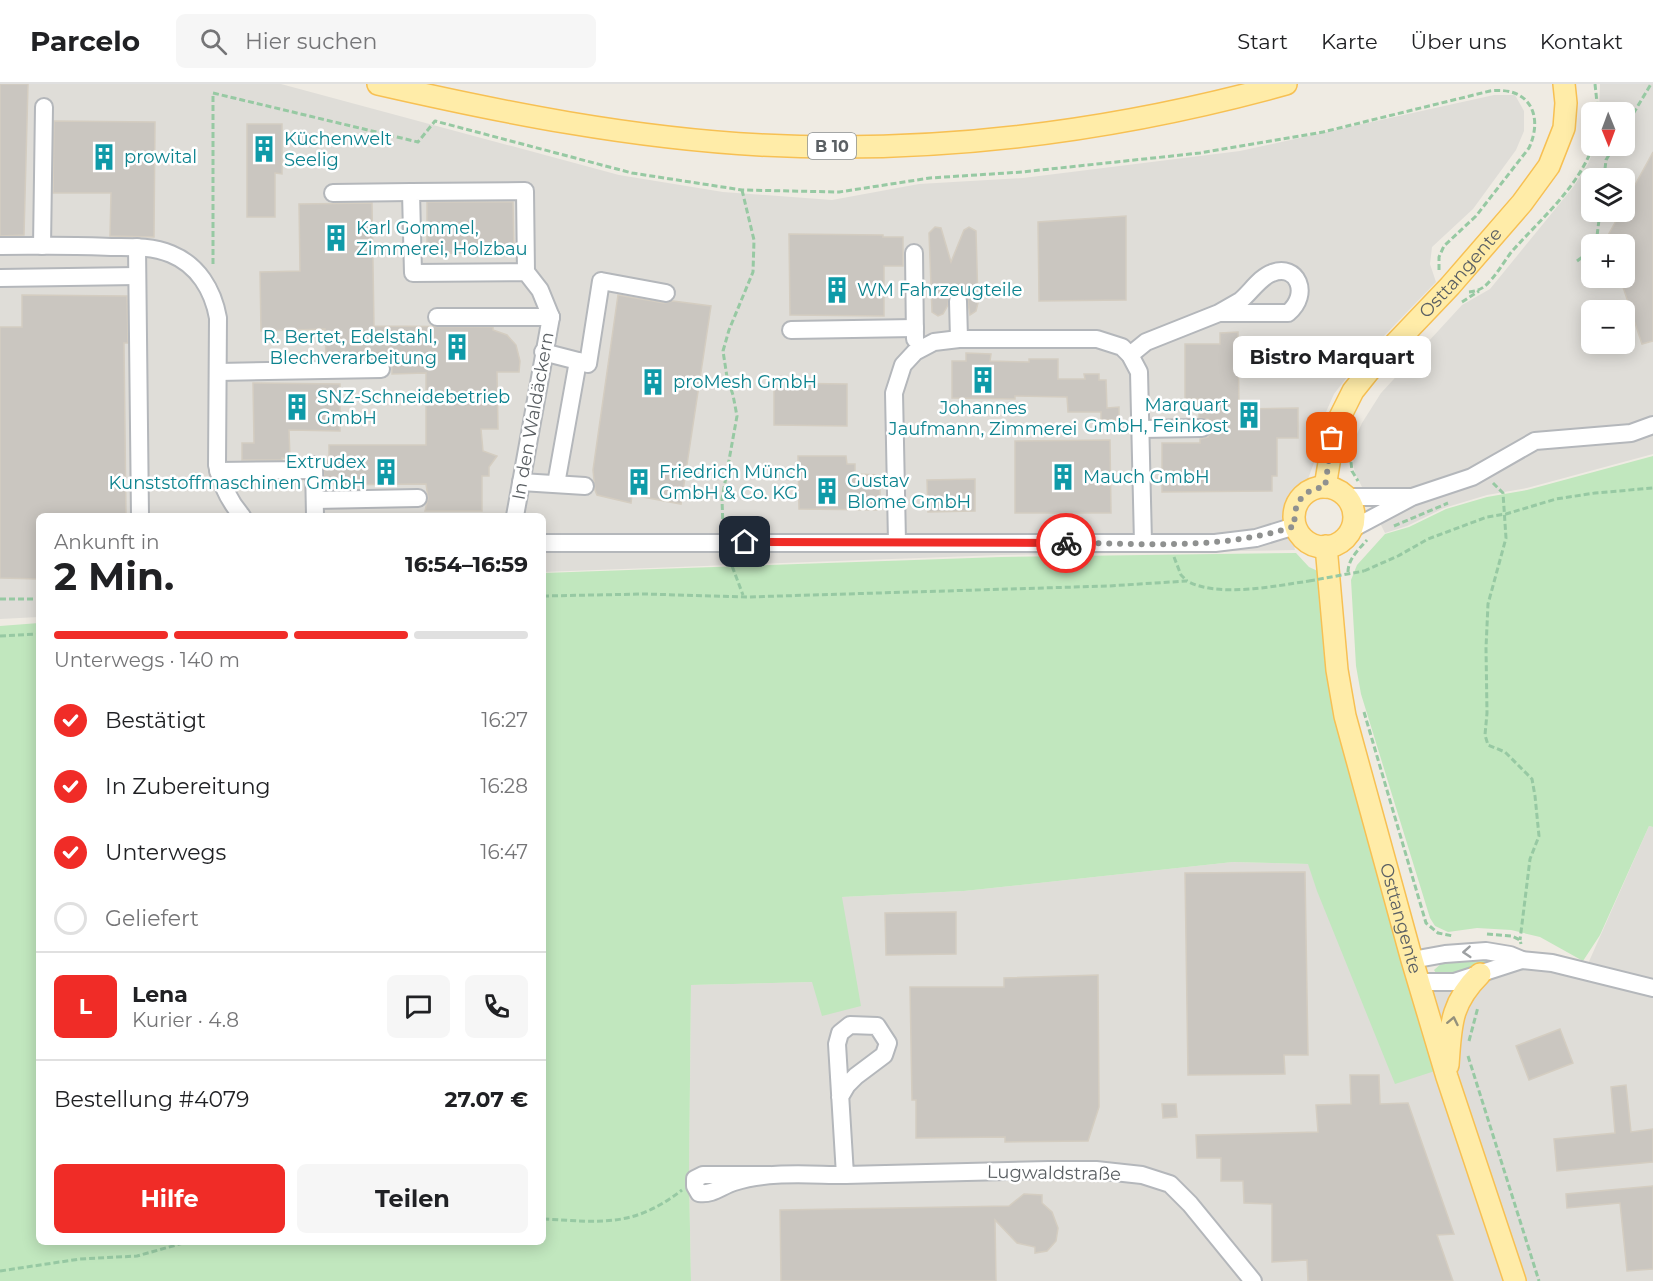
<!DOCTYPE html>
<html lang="de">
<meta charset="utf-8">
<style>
:root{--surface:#fff;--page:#f6f6f6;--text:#202124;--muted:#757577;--line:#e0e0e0;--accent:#f02c27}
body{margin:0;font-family:Montserrat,sans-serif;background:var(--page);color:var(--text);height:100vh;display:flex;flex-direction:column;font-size:22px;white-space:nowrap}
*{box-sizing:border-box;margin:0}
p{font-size:20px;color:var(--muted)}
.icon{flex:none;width:33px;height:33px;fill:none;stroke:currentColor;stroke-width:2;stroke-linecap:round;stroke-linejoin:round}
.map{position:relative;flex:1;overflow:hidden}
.drawer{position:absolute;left:36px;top:429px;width:510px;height:732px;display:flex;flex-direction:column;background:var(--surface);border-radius:9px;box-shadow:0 3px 15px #0003}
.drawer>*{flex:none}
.needle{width:39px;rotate:179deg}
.tools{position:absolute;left:1581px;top:18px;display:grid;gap:12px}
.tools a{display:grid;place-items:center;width:54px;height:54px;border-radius:9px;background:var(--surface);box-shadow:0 3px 15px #0003;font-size:30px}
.pin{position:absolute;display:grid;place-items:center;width:51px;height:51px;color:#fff;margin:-26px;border-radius:12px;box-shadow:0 3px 9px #0006}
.courier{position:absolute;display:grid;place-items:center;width:60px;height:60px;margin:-30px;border:4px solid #f02c27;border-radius:50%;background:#fff;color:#222;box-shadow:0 2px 8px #0007}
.bubble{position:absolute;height:42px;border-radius:9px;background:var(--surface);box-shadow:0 3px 15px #0003;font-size:20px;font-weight:700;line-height:42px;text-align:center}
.head em{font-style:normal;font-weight:700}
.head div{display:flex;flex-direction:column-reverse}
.head{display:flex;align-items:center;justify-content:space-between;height:102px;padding:0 18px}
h1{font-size:39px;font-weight:700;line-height:45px}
.bar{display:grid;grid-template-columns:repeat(4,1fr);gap:9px 6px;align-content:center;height:72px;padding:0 18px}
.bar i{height:8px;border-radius:4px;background:var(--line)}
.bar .on{background:var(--accent)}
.bar p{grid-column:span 4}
.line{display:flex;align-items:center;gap:15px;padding:0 18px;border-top:2px solid var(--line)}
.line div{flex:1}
.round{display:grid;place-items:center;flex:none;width:63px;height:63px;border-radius:9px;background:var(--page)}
ol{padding:0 18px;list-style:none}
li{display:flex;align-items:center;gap:18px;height:66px}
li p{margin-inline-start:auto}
li .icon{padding:6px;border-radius:50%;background:var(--accent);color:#fff;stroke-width:4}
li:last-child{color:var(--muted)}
li i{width:33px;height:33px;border:3px solid var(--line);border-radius:50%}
.cta{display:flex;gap:12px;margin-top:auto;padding:12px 18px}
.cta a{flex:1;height:69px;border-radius:9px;background:var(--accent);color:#fff;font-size:24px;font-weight:700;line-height:69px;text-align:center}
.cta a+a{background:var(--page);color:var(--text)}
header{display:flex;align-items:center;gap:36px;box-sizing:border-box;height:84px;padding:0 30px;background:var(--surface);border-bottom:2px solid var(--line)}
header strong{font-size:28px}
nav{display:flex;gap:33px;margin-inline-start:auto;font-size:21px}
.search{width:420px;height:54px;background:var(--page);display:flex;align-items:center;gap:15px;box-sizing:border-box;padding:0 21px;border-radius:9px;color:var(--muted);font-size:22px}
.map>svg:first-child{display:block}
.industrial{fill:#dfddd8;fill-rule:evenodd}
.green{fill:#c1e7be}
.building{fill:#cac6c0;stroke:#d4cdc1;stroke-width:1.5}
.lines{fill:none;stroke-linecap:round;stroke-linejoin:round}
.minor-casing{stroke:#b4b7bb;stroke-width:20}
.major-casing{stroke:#f7c053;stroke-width:24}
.path{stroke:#97c9a3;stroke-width:3;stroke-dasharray:6 3;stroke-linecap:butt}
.minor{stroke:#fff;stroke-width:16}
.major{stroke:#ffeca8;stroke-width:21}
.path-bridge{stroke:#97c9a3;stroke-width:3;stroke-dasharray:6 3;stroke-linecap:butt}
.oneway{stroke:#9da0a2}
.oneway2{stroke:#94917c}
.done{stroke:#8f9190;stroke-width:6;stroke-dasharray:0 10.8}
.route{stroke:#f02c27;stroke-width:8}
.labels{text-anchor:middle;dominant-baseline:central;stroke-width:5;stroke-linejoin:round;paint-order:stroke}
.shield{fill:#fff;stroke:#8c9092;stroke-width:1.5}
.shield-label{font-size:16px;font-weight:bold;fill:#5b6064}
.culture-label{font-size:18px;fill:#0d838f;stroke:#fff;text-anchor:start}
.street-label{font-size:18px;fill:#5b6064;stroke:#fff}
</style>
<header>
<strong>Parcelo</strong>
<div class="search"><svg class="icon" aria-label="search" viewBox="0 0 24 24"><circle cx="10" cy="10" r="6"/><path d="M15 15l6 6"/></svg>Hier suchen</div>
<nav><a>Start</a><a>Karte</a><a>Über uns</a><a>Kontakt</a></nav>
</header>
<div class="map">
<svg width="1653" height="1197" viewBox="0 0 1653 1197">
<rect width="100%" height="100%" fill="#efebe3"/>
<g class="industrial">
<path d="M0 0H281L619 91 723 108 832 116 919 100 1023 94 1240 67 1494 11H1515L1524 27V47L1516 66 1473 125 1432 163 1430 180 1436 198 1357 280 1334 310 1326 328 1319 365 1305 403 1289 423V442L1295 466 1001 471 543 488V432H39V533L0 535Z"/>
<path d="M1600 0H1653V370L1527 404 1487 411 1444 424 1407 442 1385 449 1355 389 1353 379 1357 350 1362 339 1381 309 1462 221 1490 205 1574 102 1588 80 1595 62H1624V28H1599ZM1592 94H1624V128H1592ZM1592 160H1624V194H1592ZM1592 226H1624V260H1592Z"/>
<path d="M1649 742 1653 743V1197H691L689 1093 691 901 812 898 842 813 964 807 1233 778 1309 780 1364 859H1404L1417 907 1532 882 1583 891Z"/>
</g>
<g class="green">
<path d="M1653 372V743L1649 742 1600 851 1583 877 1540 853 1511 846 1477 844 1448 848 1435 842 1430 834 1361 610 1356 582 1351 496 1357 481 1385 450 1409 443 1446 425 1487 413 1527 406Z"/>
<path d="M1296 469 1309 483 1322 489 1370 763 1412 916 1438 986 1395 1000 1317 807 1308 780 1233 778 964 807 842 813 861 922 822 932 812 898 691 901 689 1093 691 1197H0V542L39 539V1158H543V489L1001 473Z"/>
<path d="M1490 874 1491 878C1474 883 1453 895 1436 889L1434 886 1443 878Z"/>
</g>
<g class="building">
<path d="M0 0H28L24 151 0 152Z"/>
<path d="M54 37 155 38 154 153 110 152 111 109H53Z"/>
<path d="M247 40H282V90L275 89V133H247Z"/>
<path d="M1653 68V257L1642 260 1620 194H1624V160H1609L1607 153 1621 128H1624V121Z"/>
<path d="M427 118H513L514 170 427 169Z"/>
<path d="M372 119 374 242 493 243V246L507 251 516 261 520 277 519 288H497L498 345H481L483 367 497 372 489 383V392H482V427H425L428 414 426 400 325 401 323 376H329V361H426V289L392 290V282L387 276 381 275H326L325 245 261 247 260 188 300 187 299 120Z"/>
<path d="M1126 132V216L1039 217 1038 138Z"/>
<path d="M935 143 941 144 951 178 964 146 969 143 976 147 978 219 976 227 970 231 967 212 958 207 949 212 948 221 943 230 938 232 932 228 929 149Z"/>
<path d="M789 150 883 151V153H903V182H884V232L790 231Z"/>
<path d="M22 211 127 212 128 259H124L126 432H39V495L0 494V243H22Z"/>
<path d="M618 211 664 219 673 217 711 222 681 420 632 411 631 419 597 411 595 406 593 386Z"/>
<path d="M1238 248 1239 325 1298 324V354H1277V392H1272V407L1162 408V359H1200V355L1208 353 1212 344 1208 335 1199 334V315H1185V260H1220V249Z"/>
<path d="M966 269 991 270 990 277 1029 278V275H1058V295H1085L1084 290H1099V296H1106L1107 324 1119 323V336H1101V328H1068L1067 313 1015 312V315L952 314V277H966Z"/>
<path d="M253 299 340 300V347L289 346 290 374H282V376H242V359H254Z"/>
<path d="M774 299 847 300V342L774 341Z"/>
<path d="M1110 356 1111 429H1015V357Z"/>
<path d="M798 372H846L847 380H855V390L880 391V426L799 425Z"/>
<path d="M975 395V427L928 428 927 396Z"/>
<path d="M1305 788 1308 971H1284L1285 990 1188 991 1185 789Z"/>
<path d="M956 828V870L886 871 885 829Z"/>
<path d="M1098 891 1099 1023 1088 1057 1005 1058V1053L916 1054V1016H912L910 903H1004V894Z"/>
<path d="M1560 945 1573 979 1529 996 1516 962Z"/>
<path d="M1350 991H1379L1380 1020 1408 1019 1454 1150 1437 1151 1453 1197H1308L1307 1176 1272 1178V1120L1244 1119 1243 1097H1221V1074H1197L1196 1051 1318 1048 1316 1021 1351 1020Z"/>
<path d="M1626 1001 1631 1048 1653 1045V1078L1557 1087 1554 1055 1615 1049 1611 1003Z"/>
<path d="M1162 1020H1176L1177 1033 1163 1034Z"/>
<path d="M1653 1102V1185L1627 1187 1620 1119 1567 1124 1566 1110Z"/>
<path d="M1024 1110 1042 1111V1119L1052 1128 1058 1144 1056 1157 1047 1167 1035 1169V1163L1017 1159 995 1136 996 1197H781L780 1126 1009 1122Z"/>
</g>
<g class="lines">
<defs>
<g id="minor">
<path d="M333 109 411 108"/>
<path d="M0 162C37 162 74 161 111 163 131 163 152 162 171 170 198 181 213 206 218 234L217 381C221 400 229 417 242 432"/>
<path d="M42 162 44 23"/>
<path d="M137 163 140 432"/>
<path d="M914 169 915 255"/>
<path d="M526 188 525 107 411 108 413 189 526 188 540 206 551 233"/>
<path d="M0 194 137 192"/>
<path d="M958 217 959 255"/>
<path d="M437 233H551"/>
<path d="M791 246 915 244"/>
<path d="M543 268 578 277 556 400"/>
<path d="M1130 271 1146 258 1219 229H1288C1311 210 1297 179 1272 189 1260 193 1250 209 1240 217 1233 221 1226 225 1219 229"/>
<path d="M578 277 588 280 601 197 666 209"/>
<path d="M218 288 381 285"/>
<path d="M1141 345 1202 344"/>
<path d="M314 381 315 432"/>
<path d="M218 387 314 386"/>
<path d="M521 398 585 402"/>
<path d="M1346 413H1411"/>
<path d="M315 416 418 414"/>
<path d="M515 432 551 233"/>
<path d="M1350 446 1412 413 1472 393 1535 357 1631 349 1653 341"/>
<path d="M897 458 894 309 903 281 915 268 934 258 959 255H1097L1122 263 1130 271 1139 288 1143 459"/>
<path d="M543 459H1215L1256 454 1295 442"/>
<path d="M1412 876 1445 870 1486 867 1510 871 1522 876 1552 879 1653 904"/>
<path d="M1418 898H1454L1522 876"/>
<path d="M840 1013 847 1001 856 992 884 971 888 959 877 942 850 941 840 949 837 960 845 1091 1049 1086H1096L1142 1091 1170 1100 1190 1120 1253 1197"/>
<path d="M770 1091H703L695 1095V1102L699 1109C713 1111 721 1102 734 1098 768 1087 809 1091 845 1091"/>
</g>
<g id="major">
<path d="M378 0C505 29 631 54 761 61 937 70 1116 47 1286 0"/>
<path id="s1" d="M1325 403 1335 343 1353 307 1369 287 1450 202 1522 119 1549 82 1564 44 1566 19 1564 0"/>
<circle cx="1324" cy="433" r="30"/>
<path id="s2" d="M1326 462 1337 586 1345 632 1412 876 1447 993 1515 1197"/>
<path d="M1448 981C1451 941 1450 920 1480 890"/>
</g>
</defs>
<use href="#minor" class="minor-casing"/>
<use href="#major" class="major-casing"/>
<g class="path">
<path d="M1595 0 1598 28"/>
<path d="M1624 45 1651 0"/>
<path d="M1604 94 1606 76 1614 62"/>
<path d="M1596 160 1600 128"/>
<path d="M1577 177 1592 166"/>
<path d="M213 180V9L418 58 435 37 632 89 742 106 839 108 930 94 1022 88 1200 69 1323 48 1490 7C1529 2 1544 31 1529 64L1476 132 1444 162 1439 173V186"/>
<path d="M1469 208C1477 207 1483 205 1489 198 1499 188 1505 175 1514 165 1543 133 1578 103 1593 62"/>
<path d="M1462 218 1479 207"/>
<path d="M1350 369 1352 387 1358 397"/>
<path d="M1493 399 1503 409 1506 454 1488 520 1486 564 1487 629 1485 651 1488 661 1505 668 1532 695 1535 712 1539 752 1530 775 1520 856"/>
<path d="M1394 442 1448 419"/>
<path d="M723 444 722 415 737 332 733 311 727 293 723 267 729 246 753 188 754 156 742 106"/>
<path d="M1174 473 1181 491 1187 497"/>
<path d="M729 474 743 511"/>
<path d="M1364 487 1398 472 1428 455 1487 433 1506 430 1556 415 1595 409 1653 404"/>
<path d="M1348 488C1348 475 1359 465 1367 456"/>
<path d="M543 512 645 510 747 513 1108 502 1187 497C1218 514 1275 502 1309 497"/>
<path d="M0 515H39"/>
<path d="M0 552 39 550"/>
<path d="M1364 628 1426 839 1438 849 1453 852"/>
<path d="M1487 850 1512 852 1520 856 1521 860"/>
<path d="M1469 957 1478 923"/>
<path d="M1468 972 1539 1197"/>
<path d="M543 1135C601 1138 633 1144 682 1106"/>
<path d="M0 1187 80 1175 137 1172 187 1158"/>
</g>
<use href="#minor" class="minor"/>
<use href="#major" class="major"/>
<path class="path-bridge" d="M1309 497 1364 487"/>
</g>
<defs><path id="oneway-chevron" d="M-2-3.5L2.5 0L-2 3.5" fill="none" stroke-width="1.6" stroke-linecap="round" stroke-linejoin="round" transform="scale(1.5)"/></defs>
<use class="oneway" href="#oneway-chevron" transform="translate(1467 868) rotate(176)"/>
<use class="oneway2" href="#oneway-chevron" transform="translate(1453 937) rotate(-78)"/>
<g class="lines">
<path class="done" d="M1066 459C1144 459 1221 467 1295 442 1292 420 1303 405 1325 403L1332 354"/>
<path class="route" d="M745 458 1066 459"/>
</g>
<defs>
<symbol id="building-bare" viewBox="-9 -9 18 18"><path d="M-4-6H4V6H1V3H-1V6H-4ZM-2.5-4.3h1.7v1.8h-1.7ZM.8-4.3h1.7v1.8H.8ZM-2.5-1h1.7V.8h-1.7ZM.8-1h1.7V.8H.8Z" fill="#0f9aa8" stroke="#fff" stroke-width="2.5" paint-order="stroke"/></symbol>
</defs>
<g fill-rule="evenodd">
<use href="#building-bare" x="245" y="46" width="38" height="38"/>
<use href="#building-bare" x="85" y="54" width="38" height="38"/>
<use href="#building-bare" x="317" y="135" width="38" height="38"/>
<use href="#building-bare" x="818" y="187" width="38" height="38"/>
<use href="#building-bare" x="438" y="244" width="38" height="38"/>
<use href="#building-bare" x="964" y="277" width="38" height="38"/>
<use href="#building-bare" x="634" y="279" width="38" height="38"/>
<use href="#building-bare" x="278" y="304" width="38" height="38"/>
<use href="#building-bare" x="1230" y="312" width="38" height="38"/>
<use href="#building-bare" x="367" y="369" width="38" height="38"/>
<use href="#building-bare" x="1044" y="374" width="38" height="38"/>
<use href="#building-bare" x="620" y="379" width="38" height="38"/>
<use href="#building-bare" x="808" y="388" width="38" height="38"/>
</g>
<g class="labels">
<rect class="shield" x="808" y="49" width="48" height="26" rx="4.5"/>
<g class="shield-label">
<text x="832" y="62">B 10</text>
</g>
<g class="culture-label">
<text x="284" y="55">Küchenwelt<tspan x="284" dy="21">Seelig</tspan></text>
<text x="124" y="73">prowital</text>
<text x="356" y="144">Karl Gommel,<tspan x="356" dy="21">Zimmerei, Holzbau</tspan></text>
<text x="857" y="206">WM Fahrzeugteile</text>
<text x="437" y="253" text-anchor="end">R. Bertet, Edelstahl,<tspan x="437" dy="21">Blechverarbeitung</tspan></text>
<text x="673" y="298">proMesh GmbH</text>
<text x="317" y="313">SNZ-Schneidebetrieb<tspan x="317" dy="21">GmbH</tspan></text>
<text x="1229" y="321" text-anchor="end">Marquart<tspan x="1229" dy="21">GmbH, Feinkost</tspan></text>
<text x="983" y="324" text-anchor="middle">Johannes<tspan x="983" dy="21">Jaufmann, Zimmerei</tspan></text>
<text x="366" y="378" text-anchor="end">Extrudex<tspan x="366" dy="21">Kunststoffmaschinen GmbH</tspan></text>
<text x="659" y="388">Friedrich Münch<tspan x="659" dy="21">GmbH &amp; Co. KG</tspan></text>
<text x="1083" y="393">Mauch GmbH</text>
<text x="847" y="397">Gustav<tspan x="847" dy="21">Blome GmbH</tspan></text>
</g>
<g class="street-label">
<text stroke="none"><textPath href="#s1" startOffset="261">Osttangente</textPath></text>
<text transform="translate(533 332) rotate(-80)">In den Waldäckern</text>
<text stroke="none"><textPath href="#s2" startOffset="381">Osttangente</textPath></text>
<text transform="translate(1054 1089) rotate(1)">Lugwaldstraße</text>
</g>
</g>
</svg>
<div class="tools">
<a><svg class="needle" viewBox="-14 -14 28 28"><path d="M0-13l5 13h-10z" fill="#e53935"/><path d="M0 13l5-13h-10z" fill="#757577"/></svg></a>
<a><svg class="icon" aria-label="layers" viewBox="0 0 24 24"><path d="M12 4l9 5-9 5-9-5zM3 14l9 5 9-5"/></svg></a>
<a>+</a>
<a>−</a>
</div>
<div class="pin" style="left:1332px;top:354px;background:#ea580c"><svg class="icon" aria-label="bag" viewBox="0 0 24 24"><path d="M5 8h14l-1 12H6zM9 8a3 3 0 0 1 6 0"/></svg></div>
<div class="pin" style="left:745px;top:458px;background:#1f2937"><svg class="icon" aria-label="home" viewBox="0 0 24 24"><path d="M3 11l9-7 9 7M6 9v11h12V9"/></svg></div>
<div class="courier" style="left:1066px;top:459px"><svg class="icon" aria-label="bike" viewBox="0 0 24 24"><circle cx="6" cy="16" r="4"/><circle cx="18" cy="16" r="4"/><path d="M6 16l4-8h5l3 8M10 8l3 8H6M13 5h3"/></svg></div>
<div class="bubble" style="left:1233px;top:252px;width:198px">Bistro Marquart</div>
<section class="drawer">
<div class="head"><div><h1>2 Min.</h1><p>Ankunft in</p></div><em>16:54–16:59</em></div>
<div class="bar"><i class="on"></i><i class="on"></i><i class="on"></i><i></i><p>Unterwegs · 140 m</p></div>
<ol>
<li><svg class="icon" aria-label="check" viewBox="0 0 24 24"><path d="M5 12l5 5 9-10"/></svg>Bestätigt<p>16:27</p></li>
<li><svg class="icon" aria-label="check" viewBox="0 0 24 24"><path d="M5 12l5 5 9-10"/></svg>In Zubereitung<p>16:28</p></li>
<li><svg class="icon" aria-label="check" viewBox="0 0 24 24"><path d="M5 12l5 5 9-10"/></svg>Unterwegs<p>16:47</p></li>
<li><i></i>Geliefert</li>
</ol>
<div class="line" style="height:108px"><b class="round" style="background:var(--accent);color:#fff">L</b><div><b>Lena</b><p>Kurier · 4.8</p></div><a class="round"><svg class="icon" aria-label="chat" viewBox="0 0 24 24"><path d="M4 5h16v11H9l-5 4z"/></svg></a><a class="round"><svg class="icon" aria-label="phone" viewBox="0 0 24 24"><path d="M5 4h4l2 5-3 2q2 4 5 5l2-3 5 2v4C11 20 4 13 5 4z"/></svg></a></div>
<div class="line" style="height:78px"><div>Bestellung #4079</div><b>27.07 €</b></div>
<div class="cta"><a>Hilfe</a><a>Teilen</a></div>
</section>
</div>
